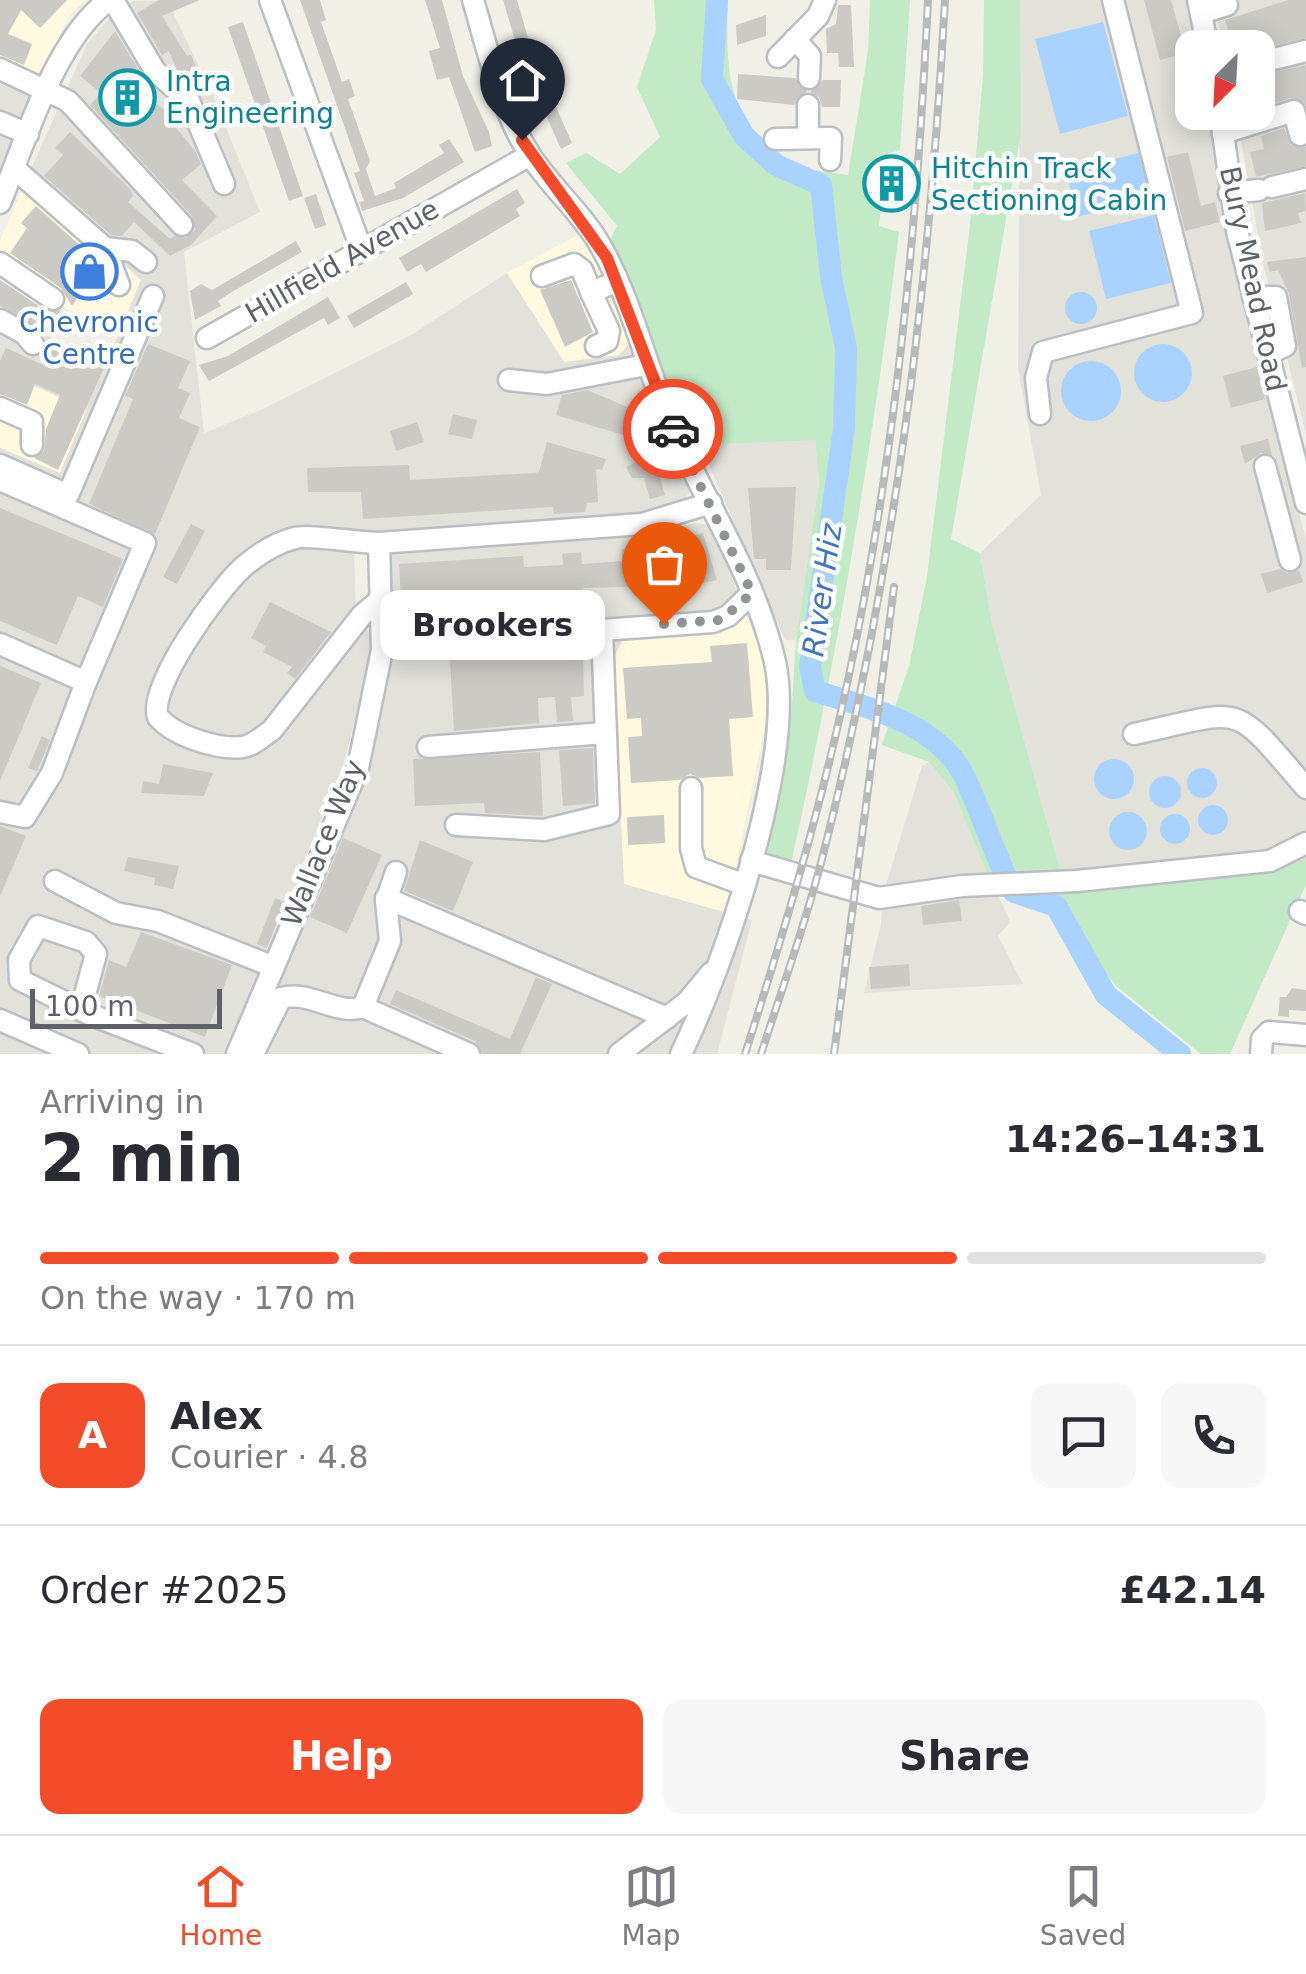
<!DOCTYPE html>
<meta charset="utf-8">
<style>
:root{--surface:#fff;--page:#f7f7f7;--text:#2b2b33;--muted:#7c7c81;--line:#e1e1e2;--accent:#f44c2b}
body{margin:0;font-family:"DejaVu Sans",sans-serif;background:var(--page);color:var(--text);height:100vh;display:flex;flex-direction:column;font-size:38px;white-space:nowrap}
*{box-sizing:border-box;margin:0}
p{font-size:32px;color:var(--muted)}
.icon{flex:none;width:55px;height:55px;fill:none;stroke:currentColor;stroke-width:2;stroke-linecap:round;stroke-linejoin:round}
.map{position:relative;height:1054px;overflow:hidden}
.details{display:flex;flex-direction:column;background:var(--surface);flex:1}
.details>*{flex:none}
.needle{width:65px;rotate:204deg}
.fabs{position:absolute;left:1175px;top:30px;display:grid;gap:20px}
.fabs a{display:grid;place-items:center;width:100px;height:100px;border-radius:20px;background:var(--surface);box-shadow:0 5px 25px #0003;font-size:50px}
.scale{position:absolute;left:30px;bottom:25px;width:192px;box-sizing:border-box;padding-left:10px;border:5px solid #5e6268;border-top:0;font-size:28px;line-height:35px;white-space:nowrap;color:#5e6268;-webkit-text-stroke:8px #fff;paint-order:stroke}
.pin{position:absolute;display:grid;place-items:center;width:85px;height:85px;color:#fff;margin:-102px -42px;border-radius:50% 50% 50% 0;rotate:-45deg;box-shadow:0 0 10px #0007}
.pin .icon{rotate:45deg}
.courier{position:absolute;display:grid;place-items:center;width:100px;height:100px;margin:-50px;border:8px solid #f44c2b;border-radius:50%;background:#fff;color:#222;box-shadow:0 2px 12px #0007}
.bubble{position:absolute;height:70px;border-radius:20px;background:var(--surface);box-shadow:0 5px 25px #0003;font-size:32px;font-weight:700;line-height:70px;text-align:center}
.headline em{font-style:normal;font-weight:700}
.headline div{display:flex;flex-direction:column-reverse}
.headline{display:flex;align-items:center;justify-content:space-between;height:170px;padding:0 40px}
h1{font-size:65px;font-weight:700;line-height:75px}
.bar{display:grid;grid-template-columns:repeat(4,1fr);gap:15px 10px;align-content:center;height:120px;padding:0 40px}
.bar i{height:12px;border-radius:8px;background:var(--line)}
.bar .selected{background:var(--accent)}
.bar p{grid-column:span 4}
.line{display:flex;align-items:center;gap:25px;padding:0 40px;border-top:2px solid var(--line)}
.line div{flex:1}
.round{display:grid;place-items:center;flex:none;width:105px;height:105px;border-radius:20px;background:var(--page)}
.action{display:flex;gap:20px;margin-top:auto;padding:20px 40px}
.action a{flex:1;height:115px;border-radius:20px;background:var(--accent);color:#fff;font-size:40px;font-weight:700;line-height:115px;text-align:center}
.action a+a{background:var(--page);color:var(--text)}
.menu{display:flex;justify-content:space-around;align-items:center;height:140px;border-top:2px solid var(--line);background:var(--surface);font-size:28px;color:var(--muted)}
.menu a{display:grid;justify-items:center;gap:5px}
.menu .selected{color:var(--accent)}
.map>svg:first-child{display:block}
.commercial{fill:#fffadf}
.industrial{fill:#e2e2db}
.green{fill:#c3eac6}
.water{fill:#aad2ff}
.lines{fill:none;stroke-linecap:round;stroke-linejoin:round}
.river{stroke:#aad2ff;stroke-width:22}
.building{fill:#cccac4;fill-rule:evenodd}
.minor-casing{stroke:#bbbec3;stroke-width:25}
.minor{stroke:#fff;stroke-width:20}
.rail-casing{stroke:#b8b9b9;stroke-width:8}
.rail{stroke:#fff;stroke-width:4;stroke-dasharray:11;stroke-linecap:butt}
.done{stroke:#919494;stroke-width:10;stroke-dasharray:0 18}
.route{stroke:#f44c2b;stroke-width:12}
.labels{text-anchor:middle;dominant-baseline:central;stroke-width:9;stroke-linejoin:round;paint-order:stroke}
.culture-label{font-size:28px;fill:#0d838f;stroke:#fff;text-anchor:start}
.street-label{font-size:28px;fill:#5e6268;stroke:#fff}
.shop-label{font-size:28px;fill:#366cbe;stroke:#fff}
.water-label{font-size:30px;font-style:italic;fill:#4075c2;stroke:#fff}
</style>
<div class="map">
<svg width="1306" height="1054" viewBox="0 0 1306 1054">
<rect width="100%" height="100%" fill="#f1f0e7"/>
<g class="commercial">
<path d="M0 0H85L69 16 37 82 0 66Z"/>
<path d="M26 180 141 280 117 338 0 268V241Z"/>
<path d="M578 235 595 253 629 344 619 355 564 362 507 273Z"/>
<path d="M0 371 87 409 60 473 0 448Z"/>
<path d="M746 615 762 653 769 704 727 912 624 885 613 658 623 639 723 631Z"/>
</g>
<g class="industrial">
<path d="M167 0 215 100 260 212 184 252 204 433 263 409 411 335 507 273 564 362 619 355 629 344 693 485 684 501 646 512 353 534 356 606 374 644 345 759 227 1054H0V448L60 473 87 409 0 371V310L105 366 141 280 26 180 87 44 111 17 133 1Z"/>
<path d="M1020 0H1190L1200 47 1192 48V112L1213 113 1224 225 1306 539V859L1061 873 992 624 980 553 1041 495 1018 368Z"/>
<path d="M1213 0H1306V434L1263 263 1236 113 1258 112V48L1224 47Z"/>
<path d="M0 66 37 82 0 168Z"/>
<path d="M815 439 819 482 796 640H785L700 444Z"/>
<path d="M695 523 712 526 746 615 723 631 623 639 613 658 624 884 752 920 717 1054H242L362 776 395 613 390 555 654 534Z"/>
<path d="M929 762 954 793 1010 922 998 936 1023 984 864 993 881 924 883 895 922 766Z"/>
</g>
<g class="green">
<path d="M654 0H728C726 80 726 107 784 166L848 175 868 51 870 0H910L900 150 887 154 879 226 899 232C873 445 837 658 790 868L767 855 791 719 796 640 819 482 815 440 692 445 608 243 617 226 566 163 586 153 620 174 660 137 637 87 656 30Z"/>
<path d="M984 0H1020L1021 132 951 539 980 553 992 624 1061 873 990 880 954 793 929 762 882 745 909 666 927 576 970 225 983 75Z"/>
<path d="M1306 859V885L1230 1054H1201L1116 986 1042 893Z"/>
</g>
<g class="water">
<path d="M1103 22 1128 116 1060 134 1035 39Z"/>
<path d="M1147 151 1159 197 1077 217 1066 171Z"/>
<path d="M1154 215 1171 283 1106 299 1089 231Z"/>
<circle cx="1081" cy="308" r="16"/>
<circle cx="1163" cy="373" r="29"/>
<circle cx="1091" cy="391" r="30"/>
<circle cx="1114" cy="779" r="20"/>
<circle cx="1202" cy="783" r="15"/>
<circle cx="1165" cy="792" r="16"/>
<circle cx="1213" cy="820" r="15"/>
<circle cx="1128" cy="831" r="19"/>
<circle cx="1175" cy="829" r="15"/>
</g>
<g class="lines">
<path class="river" d="M717 0 712 79 744 136 776 165 821 185 831 277 846 348 844 429 810 666 815 691C868 708 939 723 965 778 983 816 994 855 1014 892L1056 906 1106 995 1180 1054"/>
</g>
<g class="building">
<path d="M0 0H67L40 28 21 10 8 34 32 44 24 65 0 55Z"/>
<path d="M159 0H200L162 16 187 56 191 55 202 81 192 85 178 73 169 51 162 55 137 13Z"/>
<path d="M300 0H320L326 20 321 22 342 82 349 79 355 96 348 99 370 161 366 169 375 196 396 188 394 183 444 153 439 145 449 139 464 162 403 198 362 211 359 202 364 201 354 173 360 171Z"/>
<path d="M425 0H442L463 76 489 132 492 146 475 152 449 77 437 80 429 51 440 48Z"/>
<path d="M503 0H517L533 55 572 143 561 149 520 57Z"/>
<path d="M1144 0H1171L1186 53 1160 60Z"/>
<path d="M1288 0H1306V38L1258 49 1234 48 1225 20Z"/>
<path d="M838 5H851L854 67H839L838 53H827L826 29 836 24Z"/>
<path d="M766 15V36L737 45 736 25Z"/>
<path d="M243 22 303 196 289 201 228 27Z"/>
<path d="M115 31 145 80 138 90 171 115 168 118 196 152 201 164 182 180 217 216 191 245 170 256 134 222 122 236 111 235 44 176 63 155 55 148 70 132 130 189 133 196 128 202 170 239 174 236 186 238 195 230 192 216 90 105 101 93 80 76Z"/>
<path d="M1306 65V105L1291 98 1258 108V76Z"/>
<path d="M738 74 795 78 807 91 794 105 737 99Z"/>
<path d="M823 80H841L840 107H822L819 97 810 92Z"/>
<path d="M1284 128 1291 145 1306 147V166L1256 177 1250 152 1264 149 1261 136Z"/>
<path d="M1188 152 1201 206 1215 202 1220 222 1185 231 1167 157Z"/>
<path d="M517 189 525 203 516 209 520 216 426 272 421 264 407 272 399 258Z"/>
<path d="M1305 193 1306 211 1298 213 1301 223 1265 231 1262 203Z"/>
<path d="M316 194 326 225 315 229 304 198Z"/>
<path d="M36 206 94 258 78 276 87 283 72 306 61 288 10 253 27 228 21 223Z"/>
<path d="M296 241 302 252 230 293 218 301 221 306 195 320 190 291 201 284 212 290Z"/>
<path d="M1306 257V367L1302 368 1289 294 1278 270 1270 272 1267 262Z"/>
<path d="M0 280 46 311 61 310 48 333 0 306Z"/>
<path d="M571 280 593 332 565 347 540 290Z"/>
<path d="M406 282 413 294 354 328 347 316Z"/>
<path d="M328 297 340 318 328 325 324 318 209 381 199 365 228 356Z"/>
<path d="M50 343 104 368 58 470 34 458 44 451 46 429 60 395 35 384 27 405 0 394V361L6 348 41 364Z"/>
<path d="M148 344 190 361 178 388 190 393 179 418 200 427 155 534 89 504 133 399 125 396Z"/>
<path d="M1257 367 1265 399 1231 408 1223 376Z"/>
<path d="M587 390 644 414 637 439 556 415 562 395Z"/>
<path d="M453 414 477 420 472 439 448 434Z"/>
<path d="M417 422 424 442 396 451 390 431Z"/>
<path d="M657 436 674 470 660 477 665 495 650 499 644 478H632L626 467 649 456 643 444Z"/>
<path d="M1268 439 1272 455 1261 453 1245 464 1240 446Z"/>
<path d="M547 442 606 459 602 470 596 469 598 502 587 503 585 512 554 514 553 507 363 519 361 492H308L307 468 409 465 410 480 534 473 539 472Z"/>
<path d="M796 487 791 570H766V559H754L748 488Z"/>
<path d="M0 508 123 559 103 607 78 596 57 645 0 621Z"/>
<path d="M191 524 205 531 177 584 163 577Z"/>
<path d="M671 530 674 541 703 533 717 580 670 590 669 586 582 588 584 696 571 697 573 721 557 722 555 697 538 698 539 723 454 731 447 608 434 609 433 597 401 599 399 564 523 556 524 567 563 565 562 554 581 552 582 564 622 561V549L640 548 641 560 664 559 657 534ZM562 590 563 611 485 615 483 594Z"/>
<path d="M1280 569 1287 573 1299 570 1303 582 1267 593 1261 574Z"/>
<path d="M270 602 331 632 295 679 287 673 292 667 263 652 266 646 251 638Z"/>
<path d="M747 643 753 717 729 719 733 776 700 778 690 774 680 780 631 783 628 737 642 736 641 718 627 719 623 668 712 662 710 646Z"/>
<path d="M0 666 41 683 0 781Z"/>
<path d="M42 736 50 740 37 771 28 768Z"/>
<path d="M593 748 595 803 563 806 559 750Z"/>
<path d="M540 752 543 816 485 813 484 803 415 806 413 759Z"/>
<path d="M163 764 213 773 204 796 141 793 143 781 159 784Z"/>
<path d="M664 815 665 843 628 845 627 817Z"/>
<path d="M0 826 26 836 0 896Z"/>
<path d="M343 838 382 855 347 933 310 917Z"/>
<path d="M420 840 473 862 453 911 404 891Z"/>
<path d="M128 857 179 866 173 889 154 885 155 878 124 871Z"/>
<path d="M275 898 285 902 267 948 257 944Z"/>
<path d="M959 900 962 921 923 925 921 906Z"/>
<path d="M141 932 232 965 205 1037 99 996 109 960 126 967Z"/>
<path d="M909 964 910 986 871 989 869 967Z"/>
<path d="M536 977 552 984 520 1054H483L475 1041 390 1004 396 990 510 1039Z"/>
<path d="M1292 988 1306 990V1011L1289 1010V1017L1278 1016 1280 997H1286Z"/>
</g>
<g class="lines">
<defs>
<g id="minor">
<path d="M113 0 155 71 189 101 224 184"/>
<path d="M270 0 362 251"/>
<path d="M473 0C488 51 501 110 530 155 551 187 581 212 600 245 632 300 646 368 672 427 707 505 756 578 775 662 796 758 724 965 681 1054"/>
<path d="M1198 0 1208 48"/>
<path d="M1201 13 1227 5"/>
<path d="M795 39 810 56 809 78"/>
<path d="M778 57 818 16 825 0"/>
<path d="M1258 63 1306 51"/>
<path d="M0 69 68 101 182 225"/>
<path d="M808 105V138"/>
<path d="M1220 112 1237 231 1306 503"/>
<path d="M0 122 28 134"/>
<path d="M1223 133 1294 111 1300 135"/>
<path d="M775 139 831 138 830 160"/>
<path d="M14 168 105 248 119 285"/>
<path d="M1272 187 1306 179"/>
<path d="M1229 193 1259 190"/>
<path d="M0 203C26 141 54 40 109 0"/>
<path d="M105 248 132 251 146 262"/>
<path d="M0 263 53 299"/>
<path d="M542 276 574 264 582 270 591 292"/>
<path d="M1253 297H1276L1285 346 1268 354"/>
<path d="M0 320 25 334 33 344"/>
<path d="M207 338 530 155"/>
<path d="M596 346 607 341 609 331 591 292 616 282"/>
<path d="M509 380 547 384 646 365"/>
<path d="M0 408 32 422V445"/>
<path d="M1040 414 1036 378 1043 352 1192 313 1113 0"/>
<path d="M0 465 68 495 153 296"/>
<path d="M1265 466 1290 560"/>
<path d="M0 480 145 543 86 682 0 644"/>
<path d="M379 543C360 543 307 534 295 538 275 543 258 554 242 568 219 589 147 687 158 717 174 736 218 750 243 747 254 745 263 736 272 730L362 615 382 598"/>
<path d="M1134 734C1246 710 1230 699 1306 788"/>
<path d="M428 747 604 733"/>
<path d="M691 788V848L696 867 745 885"/>
<path d="M0 812 25 817 52 773 86 682"/>
<path d="M456 825 544 830 609 814 602 630 713 622 728 616 752 593"/>
<path d="M751 861 879 898 962 886 1077 881 1270 861 1306 843"/>
<path d="M55 881 116 913 158 921 274 967"/>
<path d="M386 898 667 1018"/>
<path d="M1300 911 1306 914"/>
<path d="M363 1007 469 1054"/>
<path d="M81 1009 96 954 86 942 38 926 19 960 20 980 89 1014 193 1054"/>
<path d="M0 1020 78 1054"/>
<path d="M237 1054 358 768 382 650 379 543 642 524 711 503"/>
<path d="M253 1054 281 998C311 990 336 1016 363 1007L390 941 386 901 396 872"/>
<path d="M619 1054 687 1002 711 973"/>
<path d="M1261 1054 1262 1039 1269 1032 1306 1035"/>
</g>
</defs>
<use href="#minor" class="minor-casing"/>
<use href="#minor" class="minor"/>
<defs>
<g id="rail">
<path d="M745 1054C785 929 822 804 849 675 896 453 917 226 928 0"/>
<path d="M761 1054C782 989 805 925 822 859 894 577 929 290 945 0"/>
<path d="M834 1054 894 587"/>
</g>
</defs>
<use href="#rail" class="rail-casing"/>
<use href="#rail" class="rail"/>
</g>
<g class="lines">
<path class="done" d="M664 624 721 620 752 593 673 429"/>
<path class="route" d="M522 140 607 258 673 429"/>
</g>
<defs>
<symbol id="building-ring" viewBox="-11 -11 22 22"><circle r="9.5" fill="#fff" stroke="#0f9aa8" stroke-width="1.5"/><path d="M-4-6H4V6H1V3H-1V6H-4ZM-2.5-4.3h1.7v1.8h-1.7ZM.8-4.3h1.7v1.8H.8ZM-2.5-1h1.7V.8h-1.7ZM.8-1h1.7V.8H.8Z" fill="#0f9aa8"/></symbol>
<symbol id="shop-ring" viewBox="-11 -11 22 22"><circle r="9.5" fill="#fff" stroke="#3f7fe0" stroke-width="1.5"/><path d="M-5-2.5h2.3a2.7 3.5 0 0 1 5.4 0H5L5.5 6h-11ZM-1.5-2.5h3a1.5 2.3 0 0 0-3 0Z" fill="#3f7fe0"/></symbol>
</defs>
<g fill-rule="evenodd">
<use href="#building-ring" x="96" y="66" width="63" height="63"/>
<use href="#building-ring" x="860" y="152" width="63" height="63"/>
<use href="#shop-ring" x="58" y="240" width="63" height="63"/>
</g>
<g class="labels">
<g class="culture-label">
<text x="166" y="81">Intra<tspan x="166" dy="32">Engineering</tspan></text>
<text x="931" y="168">Hitchin Track<tspan x="931" dy="32">Sectioning Cabin</tspan></text>
</g>
<g class="street-label">
<text transform="translate(342 261) rotate(-30)">Hillfield Avenue</text>
<text transform="translate(1253 279) rotate(78)">Bury Mead Road</text>
<text transform="translate(323 843) rotate(-68)">Wallace Way</text>
</g>
<g class="shop-label">
<text x="89" y="322">Chevronic<tspan x="89" dy="32">Centre</tspan></text>
</g>
<g class="water-label">
<text transform="translate(822 590) rotate(-82)">River Hiz</text>
</g>
</g>
</svg>
<div class="fabs">
<a><svg class="needle" viewBox="-14 -14 28 28"><path d="M0-13l5 13h-10z" fill="#e53935"/><path d="M0 13l5-13h-10z" fill="#7c7c81"/></svg></a>
</div>
<div class="scale">100 m</div>
<div class="pin" style="left:664px;top:624px;background:#ea580c"><svg class="icon" aria-label="bag" viewBox="0 0 24 24"><path d="M5 8h14l-1 12H6zM9 8a3 3 0 0 1 6 0"/></svg></div>
<div class="pin" style="left:522px;top:140px;background:#1f2937"><svg class="icon" aria-label="home" viewBox="0 0 24 24"><path d="M3 11l9-7 9 7M6 9v11h12V9"/></svg></div>
<div class="courier" style="left:673px;top:429px"><svg class="icon" aria-label="car" viewBox="0 0 24 24"><path d="M5 17H2v-5l4-1 3-4h7l3 4 3 1v5h-3M9 17h6M6 11h13"/><circle cx="7" cy="17" r="2"/><circle cx="17" cy="17" r="2"/></svg></div>
<div class="bubble" style="left:380px;top:590px;width:225px">Brookers</div>
</div>
<section class="details">
<div class="headline"><div><h1>2 min</h1><p>Arriving in</p></div><em>14:26–14:31</em></div>
<div class="bar"><i class="selected"></i><i class="selected"></i><i class="selected"></i><i></i><p>On the way · 170 m</p></div>
<div class="line" style="height:180px"><b class="round" style="background:var(--accent);color:#fff">A</b><div><b>Alex</b><p>Courier · 4.8</p></div><a class="round"><svg class="icon" aria-label="chat" viewBox="0 0 24 24"><path d="M4 5h16v11H9l-5 4z"/></svg></a><a class="round"><svg class="icon" aria-label="phone" viewBox="0 0 24 24"><path d="M5 4h4l2 5-3 2q2 4 5 5l2-3 5 2v4C11 20 4 13 5 4z"/></svg></a></div>
<div class="line" style="height:130px"><div>Order #2025</div><b>£42.14</b></div>
<div class="action"><a>Help</a><a>Share</a></div>
</section>
<nav class="menu">
<a class="selected"><svg class="icon" aria-label="home" viewBox="0 0 24 24"><path d="M3 11l9-7 9 7M6 9v11h12V9"/></svg>Home</a>
<a><svg class="icon" aria-label="map" viewBox="0 0 24 24"><path d="M3 6l6-2 6 2 6-2v14l-6 2-6-2-6 2zM9 4v14M15 6v14"/></svg>Map</a>
<a><svg class="icon" aria-label="saved" viewBox="0 0 24 24"><path d="M7 4h10v16l-5-4-5 4z"/></svg>Saved</a>
</nav>
